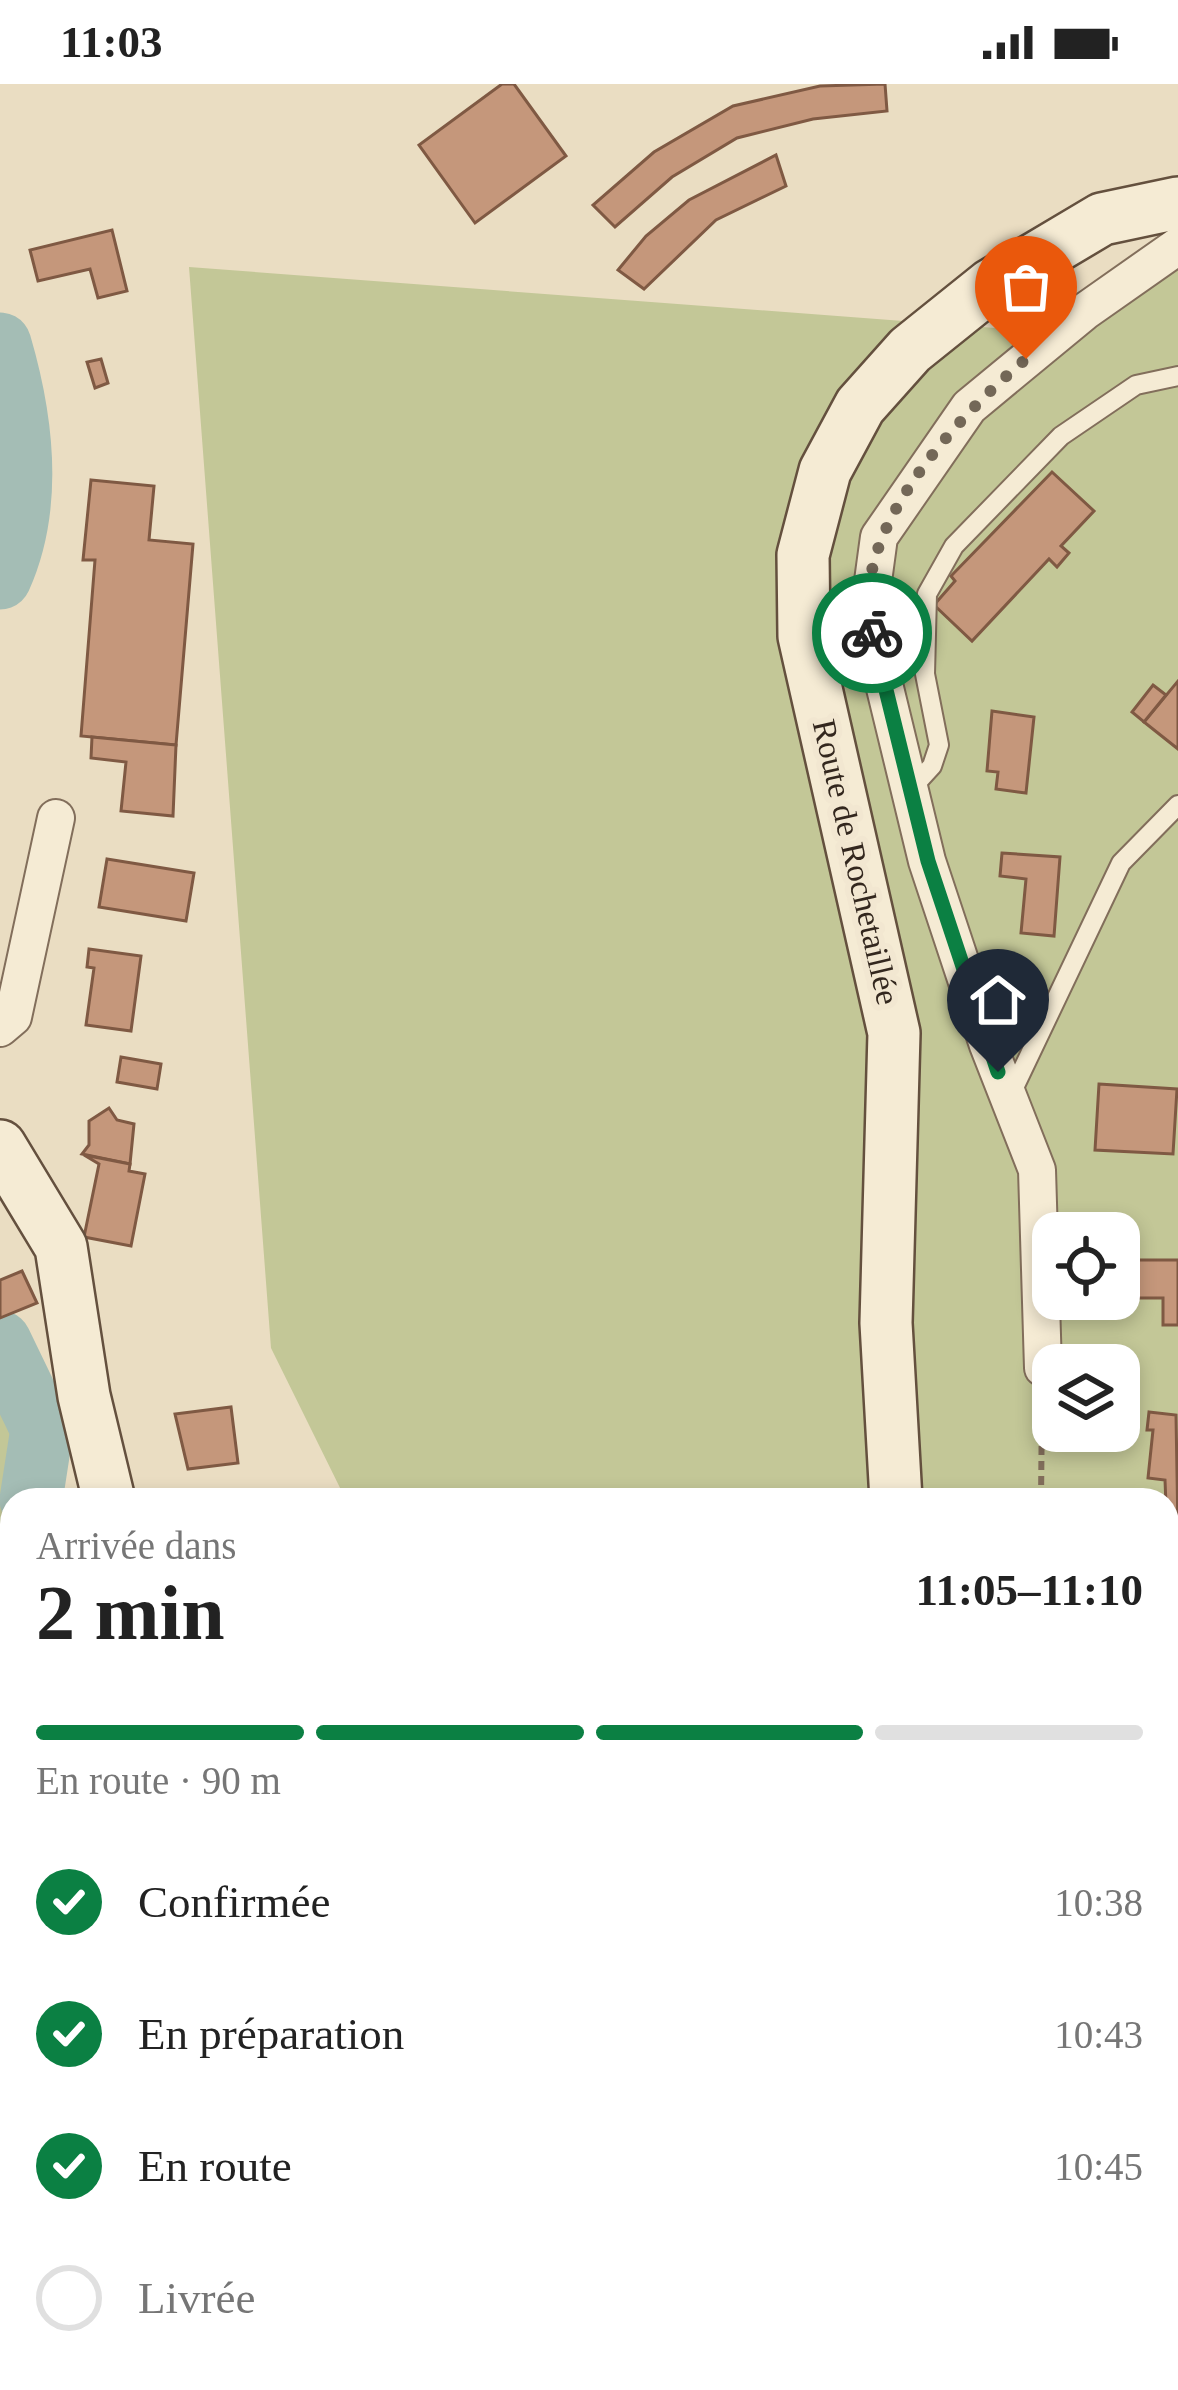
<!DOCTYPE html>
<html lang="fr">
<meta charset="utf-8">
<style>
:root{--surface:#fff;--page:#f2f2f2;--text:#222;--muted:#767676;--line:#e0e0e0;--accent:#0b8043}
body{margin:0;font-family:Georgia,serif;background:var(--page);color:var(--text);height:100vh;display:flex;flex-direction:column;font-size:45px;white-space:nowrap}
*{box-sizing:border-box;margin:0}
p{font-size:39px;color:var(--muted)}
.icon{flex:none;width:66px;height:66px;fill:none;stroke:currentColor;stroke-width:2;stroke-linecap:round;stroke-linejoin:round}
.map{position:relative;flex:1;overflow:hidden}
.details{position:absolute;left:0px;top:1404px;width:1179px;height:903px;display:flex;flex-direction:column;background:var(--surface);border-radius:36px 36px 0 0;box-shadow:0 6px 18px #0003}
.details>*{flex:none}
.controls{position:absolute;left:1032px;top:1128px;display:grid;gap:24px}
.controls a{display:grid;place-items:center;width:108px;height:108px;border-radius:24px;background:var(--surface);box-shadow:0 6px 18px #0003;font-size:60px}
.pin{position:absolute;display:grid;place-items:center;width:102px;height:102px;color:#fff;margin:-123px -51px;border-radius:50% 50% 50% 0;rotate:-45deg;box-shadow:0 0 12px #0007}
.pin .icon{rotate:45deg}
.courier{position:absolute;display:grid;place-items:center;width:120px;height:120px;margin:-60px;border:9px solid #0b8043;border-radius:50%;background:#fff;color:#222;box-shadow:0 3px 15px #0007}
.summary em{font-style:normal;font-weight:600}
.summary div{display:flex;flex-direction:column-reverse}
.summary{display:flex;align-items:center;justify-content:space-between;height:204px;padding:0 36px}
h1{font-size:78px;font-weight:600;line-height:90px}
.bar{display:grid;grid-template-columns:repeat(4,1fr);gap:18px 12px;align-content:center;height:144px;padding:0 36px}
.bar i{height:15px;border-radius:9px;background:var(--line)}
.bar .on{background:var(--accent)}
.bar p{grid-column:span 4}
ol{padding:0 36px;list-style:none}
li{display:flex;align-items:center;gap:36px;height:132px}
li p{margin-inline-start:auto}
li .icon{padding:12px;border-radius:50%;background:var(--accent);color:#fff;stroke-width:4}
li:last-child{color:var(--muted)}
li i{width:66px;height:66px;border:6px solid var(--line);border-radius:50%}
.status{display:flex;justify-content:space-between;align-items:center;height:84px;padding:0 60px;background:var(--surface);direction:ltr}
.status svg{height:33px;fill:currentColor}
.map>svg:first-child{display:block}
.green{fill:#c3c797;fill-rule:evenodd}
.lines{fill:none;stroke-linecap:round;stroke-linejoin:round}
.river{stroke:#a4bdb5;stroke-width:63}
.building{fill:#c5977b;stroke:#7f5943;stroke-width:3}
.lane-casing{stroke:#826e5b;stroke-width:22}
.street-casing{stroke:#826e5b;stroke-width:40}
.secondary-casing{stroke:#64503e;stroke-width:56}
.path{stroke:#826e5b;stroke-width:6;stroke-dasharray:9 6;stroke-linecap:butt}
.lane{stroke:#f5ebd4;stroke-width:18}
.street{stroke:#f5ebd4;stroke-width:36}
.secondary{stroke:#f5ebd4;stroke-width:51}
.done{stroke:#736757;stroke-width:12;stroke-dasharray:0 21.6}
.route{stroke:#0b8043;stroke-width:15}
.labels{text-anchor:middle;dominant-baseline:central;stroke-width:12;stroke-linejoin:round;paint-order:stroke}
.street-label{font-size:33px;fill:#33271e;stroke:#f2e7d1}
</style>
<div class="status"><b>11:03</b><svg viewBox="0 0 49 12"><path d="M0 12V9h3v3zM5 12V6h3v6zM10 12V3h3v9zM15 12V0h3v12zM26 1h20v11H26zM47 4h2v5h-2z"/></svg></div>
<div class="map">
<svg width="1178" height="2306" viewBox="0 0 1178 2306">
<rect width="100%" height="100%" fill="#eaddc2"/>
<g class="green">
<path d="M1178 176V2306H503L502 2295H1167V1416H346L271 1264 189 183 1022 246ZM1053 1149H1119V1215H1053ZM1053 1281H1119V1347H1053Z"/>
<path d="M0 1294 27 1364 16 1416H12L0 1496Z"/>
</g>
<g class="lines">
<g class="river">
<path d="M0 260C22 335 33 421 0 494"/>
<path d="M0 1258 42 1345 31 1416"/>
<path d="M0 1607 12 1532"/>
</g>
</g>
<g class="building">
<path d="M502 0H514L566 72 475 139 419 61Z"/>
<path d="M885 0 887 27 813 35 737 54 672 93 615 143 593 121 654 68 733 22 820 2Z"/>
<path d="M776 71 786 102 716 136 644 205 618 186 646 152 689 116Z"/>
<path d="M112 146 127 207 98 214 90 185 38 197 30 166Z"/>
<path d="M101 275 108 299 95 304 87 278Z"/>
<path d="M1052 388 1094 427 1061 462 1069 469 1057 483 1049 475 972 557 934 521 955 497 951 492Z"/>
<path d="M91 396 154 402 149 456 193 460 176 661 81 652 95 476H83Z"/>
<path d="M1178 597V665L1144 638Z"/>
<path d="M1153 601 1166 611 1144 638 1132 628Z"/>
<path d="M992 627 1034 633 1026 709 996 705 998 688 987 687Z"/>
<path d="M92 653 176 661 173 732 121 727 126 678 91 674Z"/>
<path d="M1002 769 1060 773 1054 852 1021 849 1026 795 1000 792Z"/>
<path d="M107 775 194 789 186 837 99 823Z"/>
<path d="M89 865 141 872 131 947 86 941 94 884 87 883Z"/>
<path d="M121 973 161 980 157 1005 117 998Z"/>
<path d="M1099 1000 1177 1005 1173 1070 1095 1066Z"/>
<path d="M109 1024 117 1036 134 1040 130 1080 82 1070 89 1061V1037Z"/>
<path d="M84 1071 130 1080 129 1087 145 1090 131 1162 84 1153 99 1080Z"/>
<path d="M1119 1176H1178V1241H1163V1214H1119Z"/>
<path d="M22 1187 37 1219 0 1234V1196Z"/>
<path d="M231 1323 238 1379 188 1385 175 1330Z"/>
<path d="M1149 1328 1176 1331 1178 1447 1167 1446 1165 1396 1148 1394 1153 1346H1147Z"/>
<path d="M12 1896V1980L0 1977V1945Z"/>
<path d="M12 1995V2156L0 2157V1996Z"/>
<path d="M12 2156V2295H64L65 2306H0V2157Z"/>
<rect x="219" y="2295" width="55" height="11"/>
<rect x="359" y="2295" width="47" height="11"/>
</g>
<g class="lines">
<defs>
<g id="lane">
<path d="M910 706 932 682 939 661 925 590 927 510 954 462 1061 352 1136 301 1178 292"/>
<path d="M1011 1010 1121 779 1178 721"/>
</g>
<g id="street">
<path d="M0 944 13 933 56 734"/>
<path d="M1043 1284 1037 1086 988 961 927 777 868 534 879 453 969 323 1084 228 1178 162"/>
<path d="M342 2295 343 2306"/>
</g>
<g id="secondary">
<path d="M0 1062 61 1163 84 1312 109 1416"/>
<path d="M896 1416 886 1239 894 949 804 552 803 471 825 387 860 322 910 266 991 201 1102 135 1178 119"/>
<path d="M133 2295 134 2306"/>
<path d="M1033 2295 1039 2306"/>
</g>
</defs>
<use href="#lane" class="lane-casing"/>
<use href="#street" class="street-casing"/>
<use href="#secondary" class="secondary-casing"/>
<g class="path">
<path d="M1041 1416 1042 1318"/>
<path d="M1167 1852 1178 1864"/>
<path d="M1167 2001 1178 2019"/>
<path d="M1167 2177 1178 2202"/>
<path d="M1094 2295 1099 2306"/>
</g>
<use href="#lane" class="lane"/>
<use href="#street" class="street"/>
<use href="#secondary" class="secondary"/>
</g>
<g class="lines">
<path class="done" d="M872 549C847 449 956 334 1026 275"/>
<path class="route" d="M872 549 928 777 998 988"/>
</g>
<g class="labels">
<g class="street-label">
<text transform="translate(856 778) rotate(77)">Route de Rochetaillée</text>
</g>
</g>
</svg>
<div class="controls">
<a><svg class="icon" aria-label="locate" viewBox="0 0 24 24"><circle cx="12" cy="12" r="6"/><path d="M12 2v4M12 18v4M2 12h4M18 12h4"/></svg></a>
<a><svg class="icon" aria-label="layers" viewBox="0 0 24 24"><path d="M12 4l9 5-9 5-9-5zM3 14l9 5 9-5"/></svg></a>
</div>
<div class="pin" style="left:1026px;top:275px;background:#ea580c"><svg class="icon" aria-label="bag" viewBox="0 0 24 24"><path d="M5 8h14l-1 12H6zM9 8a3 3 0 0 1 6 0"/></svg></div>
<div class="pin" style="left:998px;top:988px;background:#1f2937"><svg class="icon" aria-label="home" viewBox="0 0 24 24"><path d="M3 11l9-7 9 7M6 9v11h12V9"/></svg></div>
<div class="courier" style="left:872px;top:549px"><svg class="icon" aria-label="bike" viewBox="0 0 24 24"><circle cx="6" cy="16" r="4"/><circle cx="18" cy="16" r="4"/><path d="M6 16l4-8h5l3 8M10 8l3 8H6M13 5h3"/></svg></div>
<section class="details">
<div class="summary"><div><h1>2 min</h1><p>Arrivée dans</p></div><em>11:05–11:10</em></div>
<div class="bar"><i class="on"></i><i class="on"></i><i class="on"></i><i></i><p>En route · 90 m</p></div>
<ol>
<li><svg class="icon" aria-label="check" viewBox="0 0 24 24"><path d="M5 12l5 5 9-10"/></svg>Confirmée<p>10:38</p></li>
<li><svg class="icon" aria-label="check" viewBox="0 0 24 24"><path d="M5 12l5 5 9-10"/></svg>En préparation<p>10:43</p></li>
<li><svg class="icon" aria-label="check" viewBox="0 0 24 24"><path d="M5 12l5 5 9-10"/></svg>En route<p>10:45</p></li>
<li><i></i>Livrée</li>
</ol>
</section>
</div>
